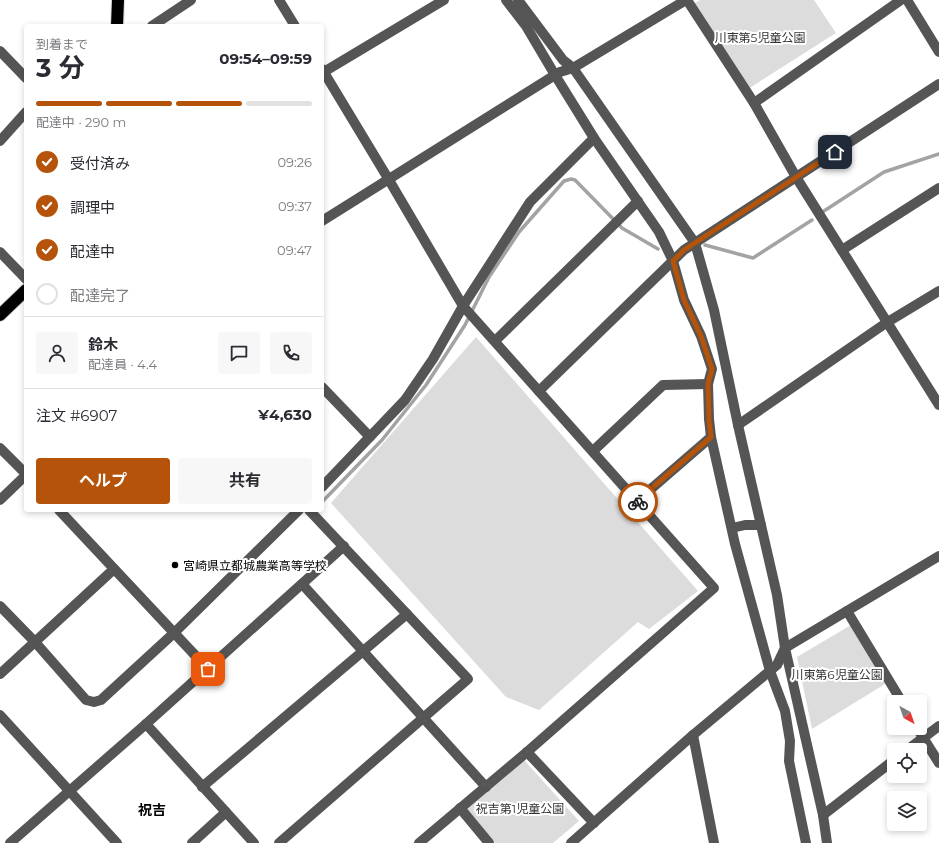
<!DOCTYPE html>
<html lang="ja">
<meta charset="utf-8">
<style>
:root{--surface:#fff;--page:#f7f7f7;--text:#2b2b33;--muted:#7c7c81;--line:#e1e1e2;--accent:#b45309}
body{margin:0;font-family:Montserrat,"Noto Sans JP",sans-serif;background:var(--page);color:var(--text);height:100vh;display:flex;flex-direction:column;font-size:15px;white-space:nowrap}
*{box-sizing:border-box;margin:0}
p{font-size:13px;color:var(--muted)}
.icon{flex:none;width:22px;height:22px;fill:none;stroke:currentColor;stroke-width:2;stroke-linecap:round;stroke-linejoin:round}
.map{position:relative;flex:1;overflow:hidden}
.drawer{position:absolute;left:24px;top:24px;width:300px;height:488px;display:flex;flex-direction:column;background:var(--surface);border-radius:4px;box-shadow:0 2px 6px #0003}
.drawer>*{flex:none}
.needle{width:26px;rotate:140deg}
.fabs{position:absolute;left:887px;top:695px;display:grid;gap:8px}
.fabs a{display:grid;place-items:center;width:40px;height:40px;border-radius:4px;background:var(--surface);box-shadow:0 2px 6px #0003;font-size:20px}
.pin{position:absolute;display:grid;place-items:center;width:34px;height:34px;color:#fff;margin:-17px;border-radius:8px;box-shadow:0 2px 6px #0006}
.courier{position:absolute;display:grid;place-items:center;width:40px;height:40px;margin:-20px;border:3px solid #b45309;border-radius:50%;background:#fff;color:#222;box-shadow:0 1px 5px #0007}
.overview em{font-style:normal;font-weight:700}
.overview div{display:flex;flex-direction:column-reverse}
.overview{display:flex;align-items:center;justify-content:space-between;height:68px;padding:0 12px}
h1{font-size:26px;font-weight:700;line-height:30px}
.bar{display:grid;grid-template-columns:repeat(4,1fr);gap:6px 4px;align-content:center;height:48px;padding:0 12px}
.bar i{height:5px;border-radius:3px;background:var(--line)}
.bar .on{background:var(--accent)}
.bar p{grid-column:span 4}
.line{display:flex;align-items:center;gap:10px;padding:0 12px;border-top:1px solid var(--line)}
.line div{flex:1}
.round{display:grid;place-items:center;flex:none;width:42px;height:42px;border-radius:4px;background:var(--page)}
ol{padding:0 12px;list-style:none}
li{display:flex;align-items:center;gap:12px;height:44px}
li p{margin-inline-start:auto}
li .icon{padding:4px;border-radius:50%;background:var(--accent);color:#fff;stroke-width:4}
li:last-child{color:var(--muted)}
li i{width:22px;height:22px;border:2px solid var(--line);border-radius:50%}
.cta{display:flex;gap:8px;margin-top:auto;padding:8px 12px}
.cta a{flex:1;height:46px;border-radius:4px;background:var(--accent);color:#fff;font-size:16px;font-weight:700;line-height:46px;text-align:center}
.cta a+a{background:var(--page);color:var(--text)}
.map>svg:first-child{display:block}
.green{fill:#dcdcdc}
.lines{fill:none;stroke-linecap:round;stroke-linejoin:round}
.stream{stroke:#a3a3a3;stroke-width:3.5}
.highway-casing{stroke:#dbdbdb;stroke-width:14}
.minor{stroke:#555;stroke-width:10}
.highway{stroke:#000;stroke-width:12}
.done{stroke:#595959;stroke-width:4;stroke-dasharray:0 7.2}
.route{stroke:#b45309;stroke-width:5}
.poi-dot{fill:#000;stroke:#fff;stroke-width:1.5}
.labels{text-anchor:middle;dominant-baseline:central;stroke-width:4;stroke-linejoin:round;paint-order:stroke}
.park-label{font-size:12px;fill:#333;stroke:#fff}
.poi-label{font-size:12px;fill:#000;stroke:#fff;text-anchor:start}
.quarter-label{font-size:14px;font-weight:bold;fill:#000;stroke:#fff}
</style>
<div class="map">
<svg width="939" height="843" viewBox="0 0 939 843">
<rect width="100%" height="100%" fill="#fff"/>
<g class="green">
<path d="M700 0H814L836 33 748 89 695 3Z"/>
<path d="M476 337 698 591 649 629 638 622 539 710 506 697 331 503Z"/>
<path d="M851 625 885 684 812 729 797 657Z"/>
<path d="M524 760 579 821 553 843H495L465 808Z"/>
</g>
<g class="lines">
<g class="stream">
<path d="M824 211 884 172 939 154"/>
<path d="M705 245 753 258 812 220"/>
<path d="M322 502 382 440 426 385 465 325 489 277 519 232 564 181 571 179 575 180 622 228 658 249"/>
</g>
<defs>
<g id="highway">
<path d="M117 26 118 0"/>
<path d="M0 315 26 290"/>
</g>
</defs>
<use href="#highway" class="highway-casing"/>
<g class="minor">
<path d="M279 0 295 26"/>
<path d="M506 0 526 26 555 75 594 138 659 232 673 261 684 300 701 336 712 369 708 384 709 419 711 437 735 544 770 671 785 711 790 741 789 761 806 843"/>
<path d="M518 0 563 60 573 68 695 243 714 310 738 425 777 595 785 648 823 815 827 843"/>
<path d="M687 0 754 103 796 177 939 405"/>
<path d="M907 0 939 52"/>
<path d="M152 26 191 0"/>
<path d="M0 51 26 78"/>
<path d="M322 69 389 180 463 306 714 588 527 752 419 843"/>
<path d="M322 73 444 0"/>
<path d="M754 103 901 0"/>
<path d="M0 141 26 112"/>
<path d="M322 221 555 75 560 72 573 68 686 0"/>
<path d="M842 250 939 188"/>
<path d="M0 252 26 279"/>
<path d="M495 341 638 201"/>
<path d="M322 387 370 437"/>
<path d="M539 391 684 250 939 84"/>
<path d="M738 425 886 323 939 291"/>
<path d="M0 448 26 474"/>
<path d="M593 451 663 385 708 384"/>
<path d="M322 487 405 400 433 359 463 306 530 202 594 138"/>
<path d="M0 500 26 475"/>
<path d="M637 501 711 437"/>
<path d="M59 510 208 669"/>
<path d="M732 528 745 525H761"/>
<path d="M303 585 486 787"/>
<path d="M0 606 35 642 86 700 94 702 101 700 174 633 299 510"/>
<path d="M847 611 902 702"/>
<path d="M0 674 114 569"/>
<path d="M0 715 117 843"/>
<path d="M146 724 254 843"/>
<path d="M917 728 939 763"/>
<path d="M693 735 714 843"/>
<path d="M907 750 939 726"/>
<path d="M527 752 594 823"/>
<path d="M202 787 407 614"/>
<path d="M460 808 489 843"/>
<path d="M823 815 894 760"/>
<path d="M10 843 146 724 344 546"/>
<path d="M192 843 226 812"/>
<path d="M279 843 468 679 309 510"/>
<path d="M571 843 693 735 777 665 785 648 939 556"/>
</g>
<use href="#highway" class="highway"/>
</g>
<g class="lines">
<path class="done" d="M208 669 303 585 486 787 714 588 638 502"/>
<path class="route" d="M638 502 637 501 711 437 709 420 708 384 712 369 701 336 684 300 673 261 684 250 835 152"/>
</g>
<circle class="poi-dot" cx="175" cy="565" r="4"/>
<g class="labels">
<g class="park-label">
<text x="760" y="37">川東第5児童公園</text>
<text x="837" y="674">川東第6児童公園</text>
<text x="520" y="808">祝吉第1児童公園</text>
</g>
<g class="poi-label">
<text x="183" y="565">宮崎県立都城農業高等学校</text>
</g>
<g class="quarter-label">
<text x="152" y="810">祝吉</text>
</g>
</g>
</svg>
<div class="fabs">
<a><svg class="needle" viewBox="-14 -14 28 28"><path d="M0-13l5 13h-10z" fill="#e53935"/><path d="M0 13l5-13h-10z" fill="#7c7c81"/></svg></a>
<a><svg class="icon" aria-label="locate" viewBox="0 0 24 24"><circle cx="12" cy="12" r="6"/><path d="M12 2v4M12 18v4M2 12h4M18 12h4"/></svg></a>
<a><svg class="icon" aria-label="layers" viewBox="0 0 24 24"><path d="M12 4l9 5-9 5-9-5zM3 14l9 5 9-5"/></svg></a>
</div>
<div class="pin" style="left:208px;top:669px;background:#ea580c"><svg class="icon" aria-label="bag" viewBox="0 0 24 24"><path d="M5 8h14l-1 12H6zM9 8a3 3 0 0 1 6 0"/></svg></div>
<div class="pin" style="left:835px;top:152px;background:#1f2937"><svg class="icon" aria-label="home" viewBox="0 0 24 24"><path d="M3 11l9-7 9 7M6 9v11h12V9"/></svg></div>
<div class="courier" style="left:638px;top:502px"><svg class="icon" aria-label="bike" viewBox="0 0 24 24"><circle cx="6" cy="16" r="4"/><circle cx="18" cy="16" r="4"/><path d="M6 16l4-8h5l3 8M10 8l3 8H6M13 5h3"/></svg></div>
<section class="drawer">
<div class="overview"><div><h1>3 分</h1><p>到着まで</p></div><em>09:54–09:59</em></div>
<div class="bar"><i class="on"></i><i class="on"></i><i class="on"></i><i></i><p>配達中 · 290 m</p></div>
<ol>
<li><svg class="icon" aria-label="check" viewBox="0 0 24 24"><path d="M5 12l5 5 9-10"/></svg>受付済み<p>09:26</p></li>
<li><svg class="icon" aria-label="check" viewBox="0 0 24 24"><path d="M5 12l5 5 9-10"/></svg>調理中<p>09:37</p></li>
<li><svg class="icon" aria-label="check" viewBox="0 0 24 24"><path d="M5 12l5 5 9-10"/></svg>配達中<p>09:47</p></li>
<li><i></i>配達完了</li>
</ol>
<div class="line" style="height:72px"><a class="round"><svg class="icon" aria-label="person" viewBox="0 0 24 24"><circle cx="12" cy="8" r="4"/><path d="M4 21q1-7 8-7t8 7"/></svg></a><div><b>鈴木</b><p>配達員 · 4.4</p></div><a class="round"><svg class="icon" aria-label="chat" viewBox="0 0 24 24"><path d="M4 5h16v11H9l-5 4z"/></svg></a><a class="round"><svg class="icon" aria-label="phone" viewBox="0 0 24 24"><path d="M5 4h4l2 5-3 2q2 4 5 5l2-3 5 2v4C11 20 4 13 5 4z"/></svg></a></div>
<div class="line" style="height:52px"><div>注文 #6907</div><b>¥4,630</b></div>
<div class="cta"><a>ヘルプ</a><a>共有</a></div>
</section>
</div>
